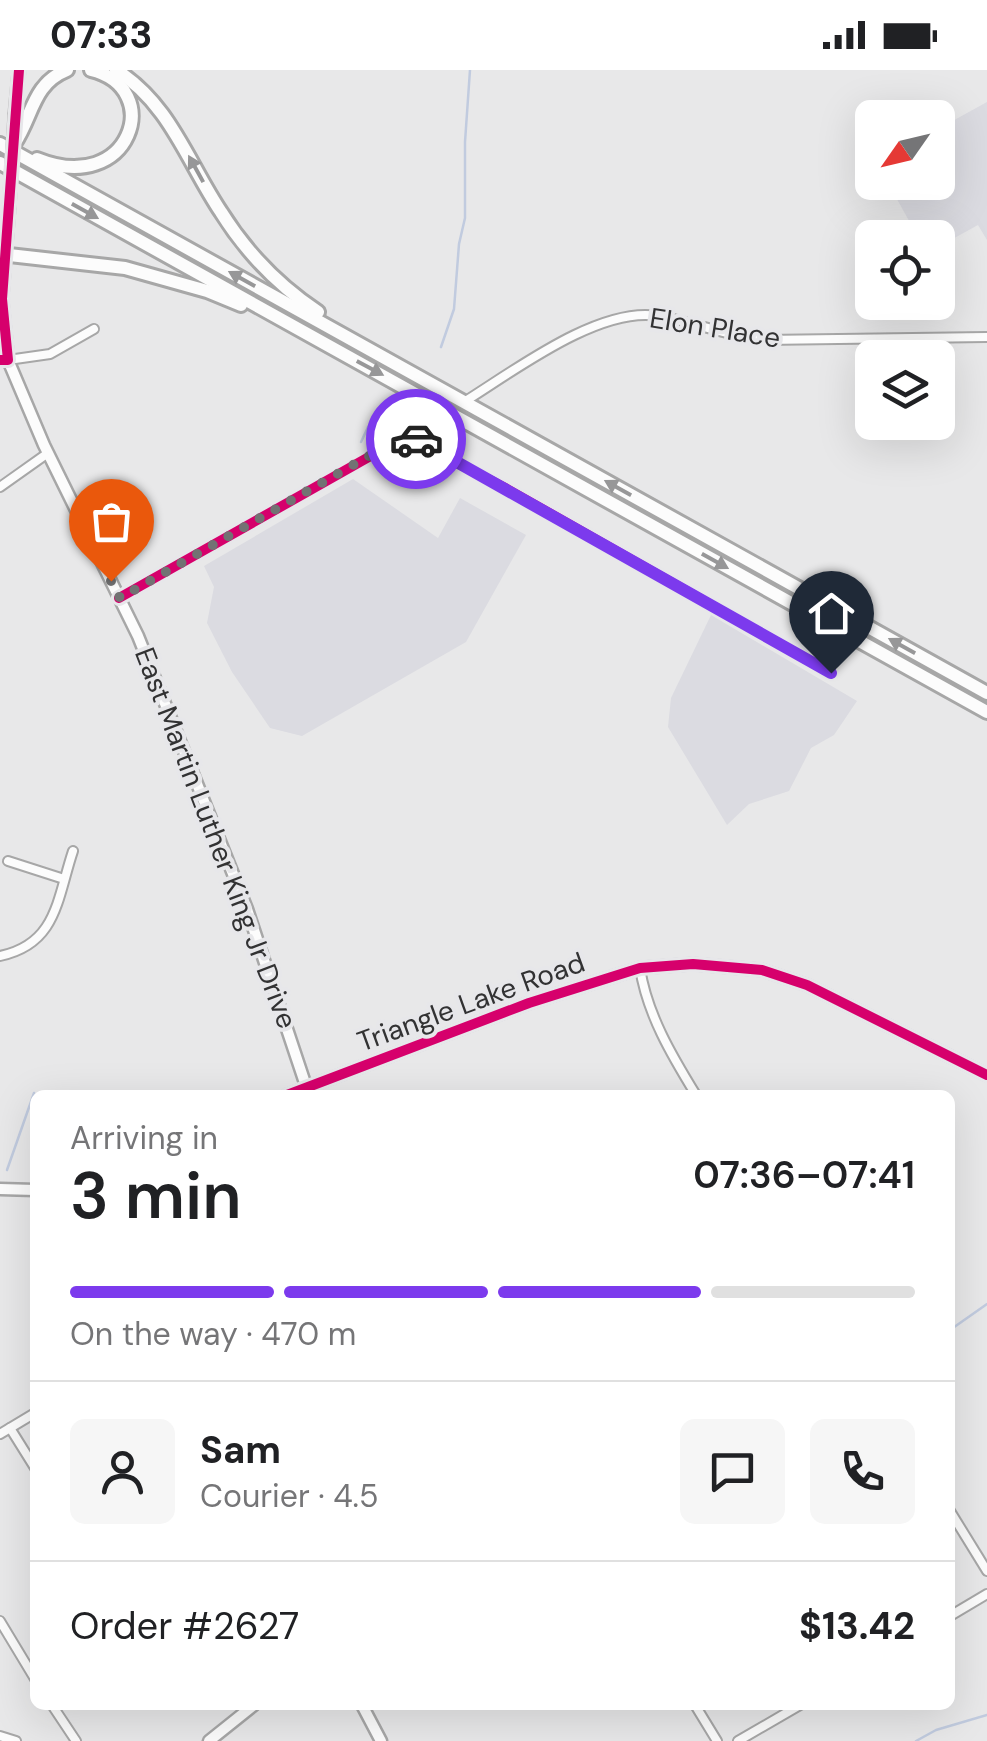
<!DOCTYPE html>
<meta charset="utf-8">
<style>
:root{--surface:#fff;--page:#f6f6f6;--text:#202124;--muted:#757577;--line:#e0e0e0;--accent:#7c3aed}
body{margin:0;font-family:"DM Sans",sans-serif;background:var(--page);color:var(--text);height:100vh;display:flex;flex-direction:column;font-size:38px;white-space:nowrap}
*{box-sizing:border-box;margin:0}
p{font-size:32px;color:var(--muted)}
.icon{flex:none;width:55px;height:55px;fill:none;stroke:currentColor;stroke-width:2;stroke-linecap:round;stroke-linejoin:round}
.map{position:relative;flex:1;overflow:hidden}
.drawer{position:absolute;left:30px;top:1020px;width:925px;height:620px;display:flex;flex-direction:column;background:var(--surface);border-radius:15px;box-shadow:0 10px 40px #0002}
.drawer>*{flex:none}
.needle{width:65px;rotate:236deg}
.fabs{position:absolute;left:855px;top:30px;display:grid;gap:20px}
.fabs a{display:grid;place-items:center;width:100px;height:100px;border-radius:15px;background:var(--surface);box-shadow:0 10px 40px #0002;font-size:50px}
.pin{position:absolute;display:grid;place-items:center;width:85px;height:85px;color:#fff;margin:-102px -42px;border-radius:50% 50% 50% 0;rotate:-45deg;box-shadow:0 0 10px #0007}
.pin .icon{rotate:45deg}
.courier{position:absolute;display:grid;place-items:center;width:100px;height:100px;margin:-50px;border:8px solid #7c3aed;border-radius:50%;background:#fff;color:#222;box-shadow:0 2px 12px #0007}
.overview em{font-style:normal;font-weight:600}
.overview div{display:flex;flex-direction:column-reverse}
.overview{display:flex;align-items:center;justify-content:space-between;height:170px;padding:0 40px}
h1{font-size:65px;font-weight:600;line-height:75px}
.bar{display:grid;grid-template-columns:repeat(4,1fr);gap:15px 10px;align-content:center;height:120px;padding:0 40px}
.bar i{height:12px;border-radius:8px;background:var(--line)}
.bar .current{background:var(--accent)}
.bar p{grid-column:span 4}
.line{display:flex;align-items:center;gap:25px;padding:0 40px;border-top:2px solid var(--line)}
.line div{flex:1}
.round{display:grid;place-items:center;flex:none;width:105px;height:105px;border-radius:15px;background:var(--page)}
.status{display:flex;justify-content:space-between;align-items:center;height:70px;padding:0 50px;background:var(--surface);direction:ltr}
.status svg{height:28px;fill:currentColor}
.map>svg:first-child{display:block}
.built{fill:#dbdbe1}
.lines{fill:none;stroke-linecap:round;stroke-linejoin:round}
.stream{stroke:#c1cbdf;stroke-width:2.5}
.street-casing{stroke:#a7a7a7;stroke-width:12}
.secondary-casing{stroke:#a7a7a7;stroke-width:15}
.highway-casing{stroke:#a7a7a7;stroke-width:18}
.street{stroke:#fcfcfc;stroke-width:8}
.secondary{stroke:#fcfcfc;stroke-width:10}
.highway{stroke:#fcfcfc;stroke-width:12}
.secondary-bridge-casing{stroke:#a7a7a7;stroke-width:15;stroke-linecap:butt}
.secondary-bridge{stroke:#fcfcfc;stroke-width:10}
.cycleway-casing{stroke:#e7e7ea;stroke-width:16}
.cycleway{stroke:#d6006c;stroke-width:10}
.oneway{fill:#979798}
.done{stroke:#727273;stroke-width:10;stroke-dasharray:0 18}
.route{stroke:#7c3aed;stroke-width:12}
.labels{text-anchor:middle;dominant-baseline:central;stroke-width:8;stroke-linejoin:round;paint-order:stroke}
.street-label{font-size:28px;fill:#323233;stroke:#e7e7ea}
</style>
<div class="status"><b>07:33</b><svg viewBox="0 0 49 12"><path d="M0 12V9h3v3zM5 12V6h3v6zM10 12V3h3v9zM15 12V0h3v12zM26 1h20v11H26zM47 4h2v5h-2z"/></svg></div>
<div class="map">
<svg width="987" height="1671" viewBox="0 0 987 1671">
<rect width="100%" height="100%" fill="#e8e8e9"/>
<g class="built">
<path d="M987 32V170L978 155 938 177V168L918 167 888 113 938 112V59Z"/>
<path d="M353 409 438 468 460 428 526 465 466 572 302 666 270 658 232 602 207 553 214 517 204 496Z"/>
<path d="M711 545 857 631 834 665 811 678 789 721 749 734 727 755 668 657 671 628Z"/>
</g>
<g class="lines">
<g class="stream">
<path d="M441 277 454 239 459 174 465 148V72L470 0"/>
<path d="M361 372 368 357 392 334"/>
<path d="M7 1100 34 1023"/>
<path d="M950 1260 987 1234"/>
<path d="M916 1671 936 1660 987 1645"/>
</g>
<defs>
<g id="street">
<path d="M8 290 50 284 94 259"/>
<path d="M464 332C514 301 599 236 658 246 694 252 727 266 764 270L987 267"/>
<path d="M0 417 48 383"/>
<path d="M119 528 406 366 507 419 831 603"/>
<path d="M8 791 64 809"/>
<path d="M0 886C57 874 57 829 73 781"/>
<path d="M640 898C647 944 672 986 696 1025"/>
<path d="M10 1358 35 1398"/>
<path d="M0 1364 35 1343"/>
<path d="M950 1441 987 1501"/>
<path d="M950 1546 987 1524"/>
<path d="M0 1551 35 1609"/>
<path d="M52 1635 76 1671"/>
<path d="M695 1635 717 1671"/>
<path d="M0 1666 16 1671"/>
<path d="M738 1671 800 1635"/>
</g>
<g id="secondary">
<path d="M15 43 19 0"/>
<path d="M9 139 2 229 8 290 44 375 138 566 247 839 309 1025"/>
<path d="M287 1025 529 933 640 898 693 894 762 900 807 915 987 1005"/>
<path d="M0 1119 35 1120"/>
<path d="M362 1635 381 1671"/>
<path d="M209 1671 254 1635"/>
</g>
<g id="highway">
<path d="M116 0C170 34 187 91 221 142 246 182 279 216 318 242"/>
<path d="M0 74 987 623"/>
<path d="M14 74C33 46 32 14 67 0"/>
<path d="M37 89C131 127 166 18 91 0"/>
<path d="M0 93 987 642"/>
<path d="M0 184 125 198 207 221 241 235"/>
</g>
</defs>
<use href="#street" class="street-casing"/>
<use href="#secondary" class="secondary-casing"/>
<use href="#highway" class="highway-casing"/>
<use href="#street" class="street"/>
<use href="#secondary" class="secondary"/>
<use href="#highway" class="highway"/>
<defs>
<path id="secondary-bridge" d="M9 139 15 43"/>
</defs>
<use href="#secondary-bridge" class="secondary-bridge-casing"/>
<use href="#secondary-bridge" class="secondary-bridge"/>
<defs>
<g id="cycleway">
<path d="M0 290H8L2 229 19 0"/>
<path d="M119 528 406 366 507 419 831 603"/>
<path d="M287 1025 529 933 640 898 693 894 762 900 807 915 987 1005"/>
</g>
</defs>
<use href="#cycleway" class="cycleway-casing"/>
<use href="#cycleway" class="cycleway"/>
</g>
<defs><path id="oneway-solid" d="M-6-.8H1V-3.2L6.5 0L1 3.2V.8H-6Z" transform="scale(2.5)"/></defs>
<g class="oneway">
<use href="#oneway-solid" transform="translate(196 99) rotate(-119)"/>
<use href="#oneway-solid" transform="translate(85 141) rotate(29)"/>
<use href="#oneway-solid" transform="translate(242 209) rotate(-151)"/>
<use href="#oneway-solid" transform="translate(370 298) rotate(28)"/>
<use href="#oneway-solid" transform="translate(618 418) rotate(-151)"/>
<use href="#oneway-solid" transform="translate(715 491) rotate(29)"/>
<use href="#oneway-solid" transform="translate(902 576) rotate(-151)"/>
</g>
<g class="lines">
<path class="done" d="M111 511 120 528 397 370 406 366 416 369"/>
<path class="route" d="M416 369 831 603"/>
</g>
<g class="labels">
<g class="street-label">
<text transform="translate(715 258) rotate(9)">Elon Place</text>
<text transform="translate(216 768) rotate(69)">East Martin Luther King Jr Drive</text>
<text transform="translate(471 932) rotate(-20)">Triangle Lake Road</text>
</g>
</g>
</svg>
<div class="fabs">
<a><svg class="needle" viewBox="-14 -14 28 28"><path d="M0-13l5 13h-10z" fill="#e53935"/><path d="M0 13l5-13h-10z" fill="#757577"/></svg></a>
<a><svg class="icon" aria-label="locate" viewBox="0 0 24 24"><circle cx="12" cy="12" r="6"/><path d="M12 2v4M12 18v4M2 12h4M18 12h4"/></svg></a>
<a><svg class="icon" aria-label="layers" viewBox="0 0 24 24"><path d="M12 4l9 5-9 5-9-5zM3 14l9 5 9-5"/></svg></a>
</div>
<div class="pin" style="left:111px;top:511px;background:#ea580c"><svg class="icon" aria-label="bag" viewBox="0 0 24 24"><path d="M5 8h14l-1 12H6zM9 8a3 3 0 0 1 6 0"/></svg></div>
<div class="pin" style="left:831px;top:603px;background:#1f2937"><svg class="icon" aria-label="home" viewBox="0 0 24 24"><path d="M3 11l9-7 9 7M6 9v11h12V9"/></svg></div>
<div class="courier" style="left:416px;top:369px"><svg class="icon" aria-label="car" viewBox="0 0 24 24"><path d="M5 17H2v-5l4-1 3-4h7l3 4 3 1v5h-3M9 17h6M6 11h13"/><circle cx="7" cy="17" r="2"/><circle cx="17" cy="17" r="2"/></svg></div>
<section class="drawer">
<div class="overview"><div><h1>3 min</h1><p>Arriving in</p></div><em>07:36–07:41</em></div>
<div class="bar"><i class="current"></i><i class="current"></i><i class="current"></i><i></i><p>On the way · 470 m</p></div>
<div class="line" style="height:180px"><a class="round"><svg class="icon" aria-label="person" viewBox="0 0 24 24"><circle cx="12" cy="8" r="4"/><path d="M4 21q1-7 8-7t8 7"/></svg></a><div><b>Sam</b><p>Courier · 4.5</p></div><a class="round"><svg class="icon" aria-label="chat" viewBox="0 0 24 24"><path d="M4 5h16v11H9l-5 4z"/></svg></a><a class="round"><svg class="icon" aria-label="phone" viewBox="0 0 24 24"><path d="M5 4h4l2 5-3 2q2 4 5 5l2-3 5 2v4C11 20 4 13 5 4z"/></svg></a></div>
<div class="line" style="height:130px"><div>Order #2627</div><b>$13.42</b></div>
</section>
</div>
